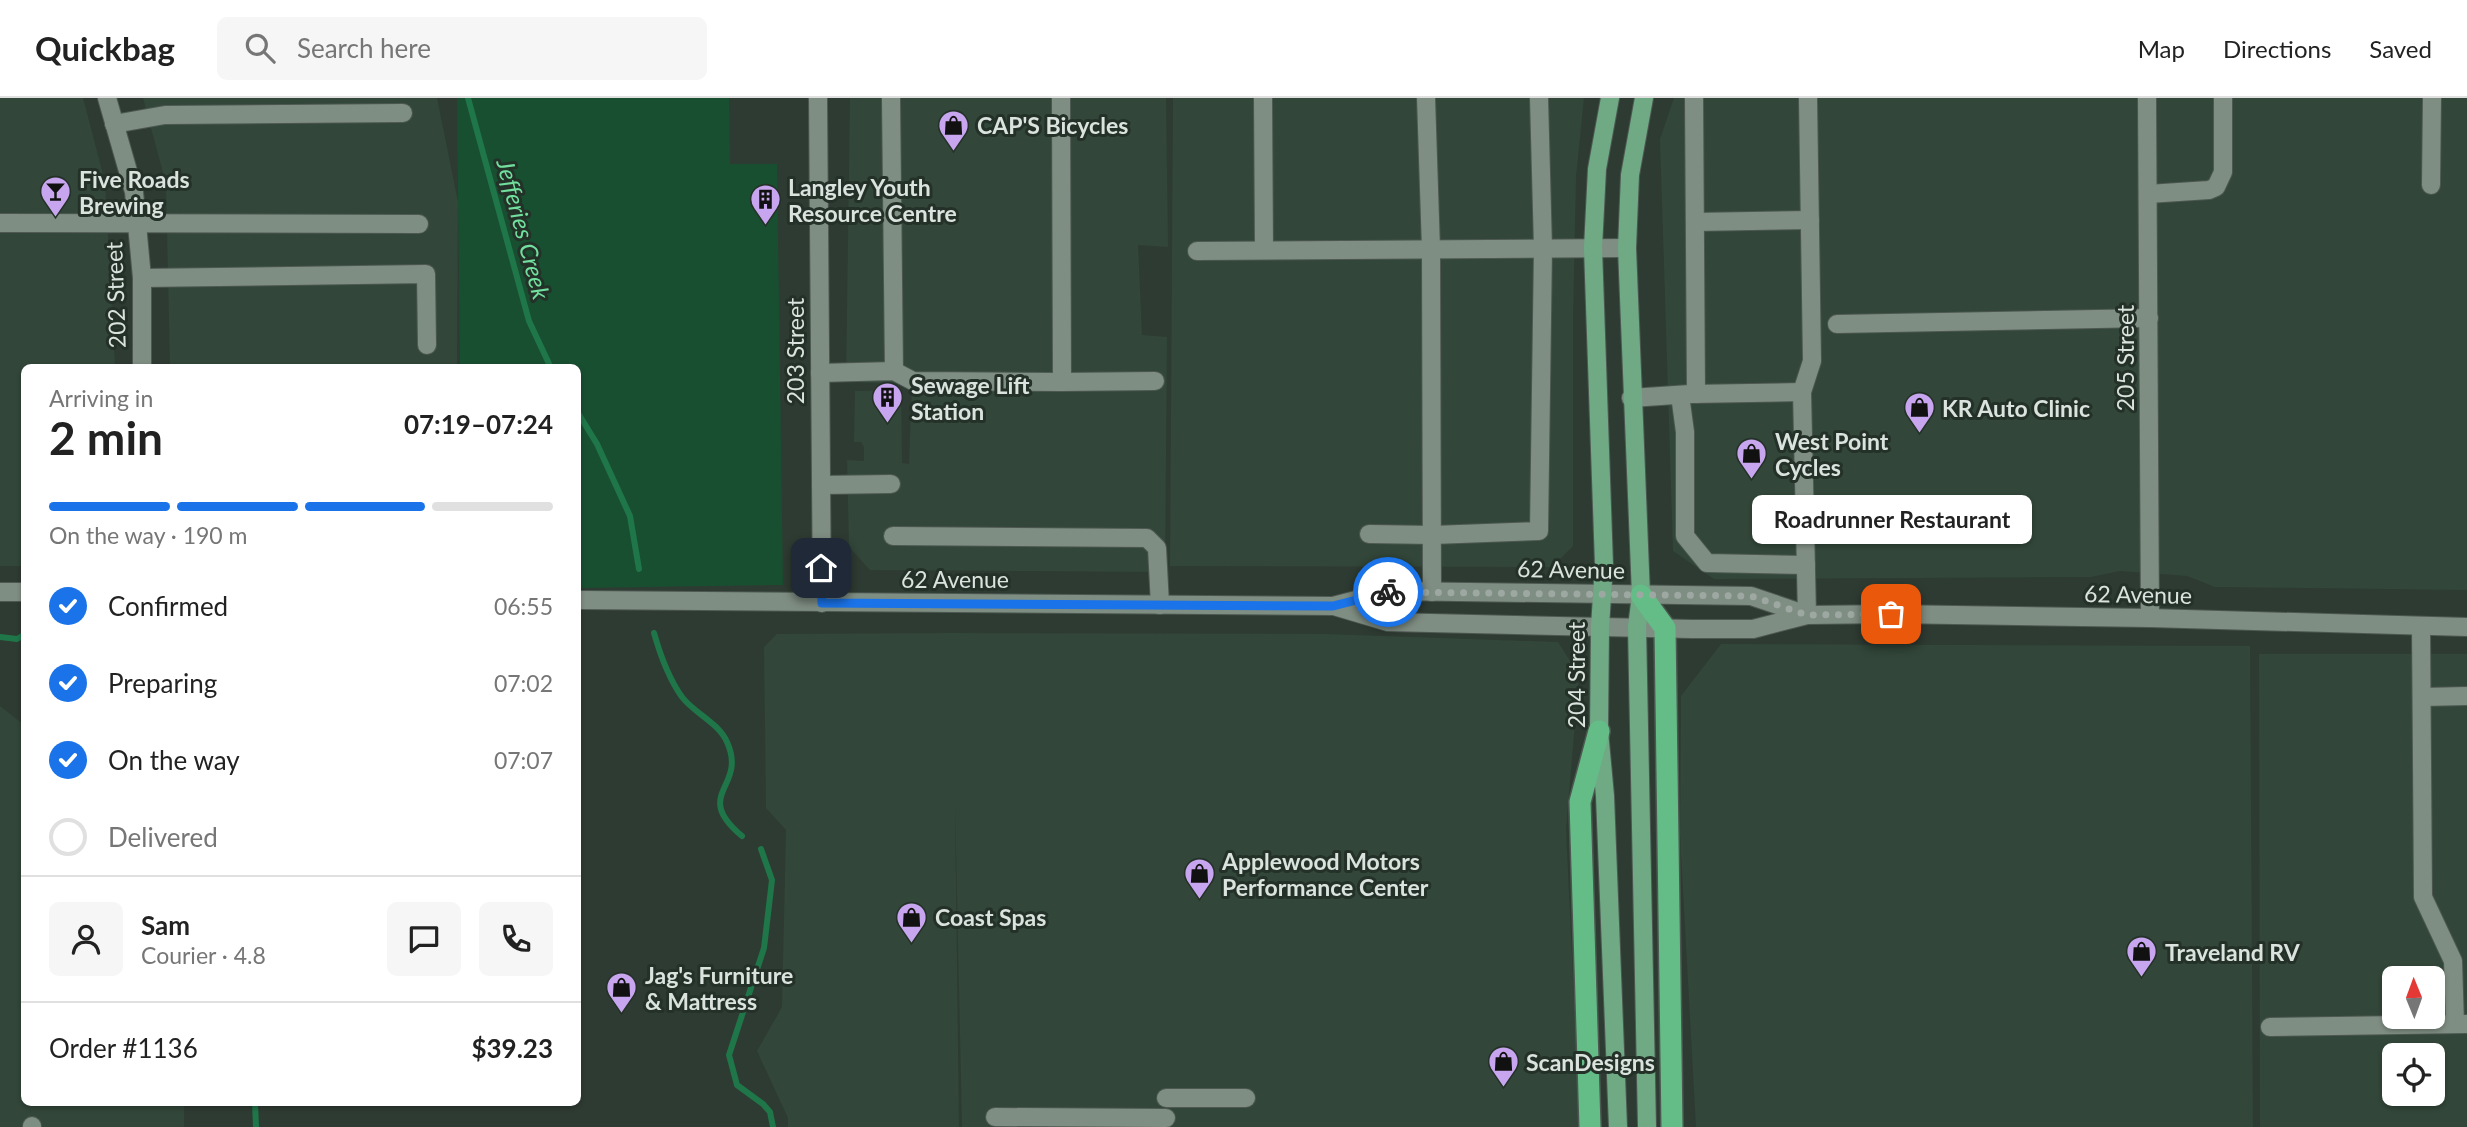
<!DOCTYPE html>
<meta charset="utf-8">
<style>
:root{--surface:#fff;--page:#f6f6f6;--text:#222;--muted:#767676;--line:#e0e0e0;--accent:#1a73e8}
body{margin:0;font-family:Lato,sans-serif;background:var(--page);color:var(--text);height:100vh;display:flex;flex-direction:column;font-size:26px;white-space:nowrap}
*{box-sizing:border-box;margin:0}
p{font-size:23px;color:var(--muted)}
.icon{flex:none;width:38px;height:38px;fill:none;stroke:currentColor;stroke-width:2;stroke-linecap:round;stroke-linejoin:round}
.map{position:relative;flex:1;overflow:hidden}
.drawer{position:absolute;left:21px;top:266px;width:560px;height:742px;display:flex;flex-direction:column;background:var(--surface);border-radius:10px;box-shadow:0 2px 5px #0004}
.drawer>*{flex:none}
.needle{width:46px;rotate:359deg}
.buttons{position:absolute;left:2382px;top:868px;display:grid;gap:14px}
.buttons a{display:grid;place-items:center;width:63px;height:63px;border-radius:10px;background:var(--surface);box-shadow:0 2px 5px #0004;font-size:35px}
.pin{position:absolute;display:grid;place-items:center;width:60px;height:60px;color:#fff;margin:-30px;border-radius:14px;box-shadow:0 4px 10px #0006}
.courier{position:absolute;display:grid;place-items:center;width:70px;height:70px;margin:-35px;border:5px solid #1a73e8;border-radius:50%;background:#fff;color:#222;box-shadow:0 2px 9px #0007}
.bubble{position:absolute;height:49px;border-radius:10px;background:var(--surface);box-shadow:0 2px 5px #0004;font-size:23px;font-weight:700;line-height:49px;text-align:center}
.overview em{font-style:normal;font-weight:700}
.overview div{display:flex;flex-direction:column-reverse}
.overview{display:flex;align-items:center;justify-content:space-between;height:119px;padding:0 28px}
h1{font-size:46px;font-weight:700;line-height:52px}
.bar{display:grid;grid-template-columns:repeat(4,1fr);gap:10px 7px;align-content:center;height:84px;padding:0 28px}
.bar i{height:9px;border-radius:5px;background:var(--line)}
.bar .on{background:var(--accent)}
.bar p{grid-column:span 4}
.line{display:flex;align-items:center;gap:18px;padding:0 28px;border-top:2px solid var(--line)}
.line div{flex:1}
.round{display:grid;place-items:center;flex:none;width:74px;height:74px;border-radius:10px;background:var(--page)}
ol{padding:0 28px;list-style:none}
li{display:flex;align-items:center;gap:21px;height:77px}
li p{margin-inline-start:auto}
li .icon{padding:7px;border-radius:50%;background:var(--accent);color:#fff;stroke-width:4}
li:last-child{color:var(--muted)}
li i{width:38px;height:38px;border:4px solid var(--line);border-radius:50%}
header{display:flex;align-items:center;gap:42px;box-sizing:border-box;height:98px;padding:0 35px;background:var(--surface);border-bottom:2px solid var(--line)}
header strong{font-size:33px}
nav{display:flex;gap:38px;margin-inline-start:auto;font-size:24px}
.search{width:490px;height:63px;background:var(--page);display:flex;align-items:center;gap:18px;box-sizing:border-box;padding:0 24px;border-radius:10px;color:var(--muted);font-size:26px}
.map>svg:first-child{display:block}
.built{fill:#324639;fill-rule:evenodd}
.green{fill:#194f31}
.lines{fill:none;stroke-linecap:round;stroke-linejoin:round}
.stream{stroke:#1f7649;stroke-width:6}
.minor-casing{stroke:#4c5851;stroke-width:20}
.major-casing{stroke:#4c5851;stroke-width:20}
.highway-casing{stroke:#4c5851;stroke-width:24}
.minor{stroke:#7f8e83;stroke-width:18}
.major{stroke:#6faa85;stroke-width:18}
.highway{stroke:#64bd87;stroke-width:21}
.done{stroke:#9ea8a2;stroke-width:7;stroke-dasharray:0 12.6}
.route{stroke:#1a73e8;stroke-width:9}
.labels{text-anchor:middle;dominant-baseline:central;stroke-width:6;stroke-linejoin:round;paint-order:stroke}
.poi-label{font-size:23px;font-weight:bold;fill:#dbe3de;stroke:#243128;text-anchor:start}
.street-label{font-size:23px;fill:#dbe3de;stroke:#243128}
.water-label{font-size:24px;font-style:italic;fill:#71e09e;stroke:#243128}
</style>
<header>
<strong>Quickbag</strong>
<div class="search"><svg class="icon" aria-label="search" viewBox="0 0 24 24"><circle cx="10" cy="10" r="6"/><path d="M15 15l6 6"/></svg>Search here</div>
<nav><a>Map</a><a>Directions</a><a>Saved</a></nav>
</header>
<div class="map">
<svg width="2467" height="1029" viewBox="0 0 2467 1029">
<rect width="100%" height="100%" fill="#2e3b32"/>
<g class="built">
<path d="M0 0H83L105 84 115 269 24 270V468H0Z"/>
<path d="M143 0H437L458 104 457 269H170L166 86Z"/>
<path d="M850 0H1166L1168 149 1138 147 1142 237 1167 239 1165 474 870 472 849 449 847 362 864 363V349L861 344H854L855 293 901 292 902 365 909 366 912 286 846 284Z"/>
<path d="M1173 0H1584L1576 79 1573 220V448L1552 469 1170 468Z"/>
<path d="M1674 0H2467V492L2215 489 2187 478 2120 473 2091 479 1714 481 1673 453 1660 41Z"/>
<path d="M952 535 1325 536 1558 544 1579 577 1566 731 1580 1029H962L955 705 959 1029H788V1020L757 953 782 909 786 732 766 710 764 549 777 536Z"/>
<path d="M1721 546 2250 548 2253 1029H1696L1680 737 1681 598Z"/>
<path d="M2259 556H2467V1029H2260ZM2394 880H2432V919H2394ZM2394 957H2432V996H2394Z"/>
<path d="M0 608 24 627V1004L184 1005V1029H0Z"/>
</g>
<path class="green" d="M457 0H729L730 66H777L783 487 578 490V270L460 269Z"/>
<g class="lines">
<g class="stream">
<path d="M468 0 529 223 551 270"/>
<path d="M578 315 597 346 630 418 639 471"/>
<path d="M654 535C660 556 669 581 682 599 695 616 718 624 727 644 748 690 691 695 742 738"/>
<path d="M0 539 17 541 24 537"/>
<path d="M761 751 772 782 764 850 729 957 737 987 763 1006 770 1014 773 1029"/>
<path d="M255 1004 256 1029"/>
</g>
<defs>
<g id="minor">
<path d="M107 0 134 94 142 180V270"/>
<path d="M818 0 822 505"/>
<path d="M891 0 894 273"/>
<path d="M1061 0 1062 284 1155 283"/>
<path d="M1263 0 1264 152"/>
<path d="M1426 0 1431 151 1432 494"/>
<path d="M1694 0 1696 296"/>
<path d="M2147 0 2150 520"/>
<path d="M114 26 165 17 403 15"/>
<path d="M2431 87 2432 0"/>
<path d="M2148 96 2209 92 2216 89 2223 74V0"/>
<path d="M1695 124 1810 122"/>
<path d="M0 125 419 126"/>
<path d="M1197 153 1627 150"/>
<path d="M142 180 426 176 427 247"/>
<path d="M1837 226 2149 220"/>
<path d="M820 275 894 273 913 283 1062 284"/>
<path d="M1680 297 1685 334V438L1707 465 1806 467"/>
<path d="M1631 300 1690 296 1802 294"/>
<path d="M821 387 891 386"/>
<path d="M1369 436 1433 437 1539 433 1543 150 1539 0"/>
<path d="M893 438 1147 440 1157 450 1160 507"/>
<path d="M0 494H24"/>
<path d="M578 502 1333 508 1391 493 1751 498 1807 517"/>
<path d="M1334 508 1388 524 1692 531H1753L1807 517 1891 516 2150 520 2467 529"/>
<path d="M1807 517 1802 294 1812 263 1808 0"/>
<path d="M2421 528 2423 799 2453 863 2455 926"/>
<path d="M2423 599 2467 598"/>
<path d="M2270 929 2466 926"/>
<path d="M1166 1000H1246"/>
<path d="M995 1019 1166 1020"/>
<path d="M32 1028V1029"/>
</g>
<g id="major">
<path d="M1610 0 1597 71 1593 150 1604 467 1600 529 1599 633 1605 698 1618 1029"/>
<path d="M1644 0 1630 77 1627 150 1641 497 1637 529 1647 1029"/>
</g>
<g id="highway">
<path d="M1641 497 1665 530 1672 1029"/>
<path d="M1590 1029 1580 704 1599 633"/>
</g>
</defs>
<use href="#minor" class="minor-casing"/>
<use href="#major" class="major-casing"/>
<use href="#highway" class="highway-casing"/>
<use href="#minor" class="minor"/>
<use href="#major" class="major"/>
<use href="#highway" class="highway"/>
</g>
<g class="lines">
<path class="done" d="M1388 494 1751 498 1807 517 1891 516"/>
<path class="route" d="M821 470 822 505 1333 508 1388 494"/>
</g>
<defs>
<symbol id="shop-pin" viewBox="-11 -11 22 30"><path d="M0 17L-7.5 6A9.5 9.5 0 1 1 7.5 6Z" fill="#c8a6ef" stroke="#243128"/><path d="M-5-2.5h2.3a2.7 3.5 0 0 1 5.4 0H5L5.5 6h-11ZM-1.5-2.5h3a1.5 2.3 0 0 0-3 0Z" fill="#111"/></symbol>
<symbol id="bar-pin" viewBox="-11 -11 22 30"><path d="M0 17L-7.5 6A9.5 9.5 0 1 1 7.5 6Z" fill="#c8a6ef" stroke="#243128"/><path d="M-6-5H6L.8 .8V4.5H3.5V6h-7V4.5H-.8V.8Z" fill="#111"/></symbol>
<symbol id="building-pin" viewBox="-11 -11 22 30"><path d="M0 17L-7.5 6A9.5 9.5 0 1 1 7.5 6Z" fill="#c8a6ef" stroke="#243128"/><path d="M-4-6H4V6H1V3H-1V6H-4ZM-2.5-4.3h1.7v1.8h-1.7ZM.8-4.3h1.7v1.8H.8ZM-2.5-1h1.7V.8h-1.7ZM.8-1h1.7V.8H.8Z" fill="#111"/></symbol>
</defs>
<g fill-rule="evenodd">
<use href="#shop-pin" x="936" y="10" width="35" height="47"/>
<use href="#bar-pin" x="38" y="76" width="35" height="47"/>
<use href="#building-pin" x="748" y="84" width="35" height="47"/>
<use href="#building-pin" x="870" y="282" width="35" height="47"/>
<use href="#shop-pin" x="1902" y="292" width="35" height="47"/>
<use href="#shop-pin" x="1734" y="338" width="35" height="47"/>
<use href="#shop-pin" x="1182" y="758" width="35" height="47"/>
<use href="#shop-pin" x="894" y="802" width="35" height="47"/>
<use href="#shop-pin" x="2124" y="836" width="35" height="47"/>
<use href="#shop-pin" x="604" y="872" width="35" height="47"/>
<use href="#shop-pin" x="1486" y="946" width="35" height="47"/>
</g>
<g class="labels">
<g class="poi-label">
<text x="977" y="27">CAP'S Bicycles</text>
<text x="79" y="81">Five Roads<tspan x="79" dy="26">Brewing</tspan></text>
<text x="788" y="89">Langley Youth<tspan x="788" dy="26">Resource Centre</tspan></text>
<text x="911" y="287">Sewage Lift<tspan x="911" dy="26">Station</tspan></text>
<text x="1942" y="310">KR Auto Clinic</text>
<text x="1775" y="343">West Point<tspan x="1775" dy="26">Cycles</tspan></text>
<text x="1222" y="763">Applewood Motors<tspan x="1222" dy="26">Performance Center</tspan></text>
<text x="935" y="819">Coast Spas</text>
<text x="2165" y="854">Traveland RV</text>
<text x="645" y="877">Jag's Furniture<tspan x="645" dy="26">&amp; Mattress</tspan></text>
<text x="1526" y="964">ScanDesigns</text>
</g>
<g class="street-label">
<text transform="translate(115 197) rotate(-92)">202 Street</text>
<text transform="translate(795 253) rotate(-90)">203 Street</text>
<text transform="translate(2125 260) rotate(-90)">205 Street</text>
<text transform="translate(1571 471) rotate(1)">62 Avenue</text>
<text x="955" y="481">62 Avenue</text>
<text transform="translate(2138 496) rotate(1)">62 Avenue</text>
<text transform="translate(1576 577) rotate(-90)">204 Street</text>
</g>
<g class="water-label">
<text transform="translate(524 131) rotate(75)">Jefferies Creek</text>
</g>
</g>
</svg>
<div class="buttons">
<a><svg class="needle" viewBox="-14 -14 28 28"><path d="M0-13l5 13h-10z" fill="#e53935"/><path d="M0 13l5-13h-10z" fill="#767676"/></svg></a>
<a><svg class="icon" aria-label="locate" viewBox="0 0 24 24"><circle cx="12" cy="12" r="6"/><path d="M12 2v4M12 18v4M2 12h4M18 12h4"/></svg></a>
</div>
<div class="pin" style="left:1891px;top:516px;background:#ea580c"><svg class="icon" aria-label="bag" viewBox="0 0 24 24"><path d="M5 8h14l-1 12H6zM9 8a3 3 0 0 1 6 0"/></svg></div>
<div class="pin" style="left:821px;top:470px;background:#1f2937"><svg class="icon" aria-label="home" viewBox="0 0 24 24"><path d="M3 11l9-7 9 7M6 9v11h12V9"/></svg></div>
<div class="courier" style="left:1388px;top:494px"><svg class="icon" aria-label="bike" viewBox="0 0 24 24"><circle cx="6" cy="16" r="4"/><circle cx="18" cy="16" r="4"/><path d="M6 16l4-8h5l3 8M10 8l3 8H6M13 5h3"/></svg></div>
<div class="bubble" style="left:1752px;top:397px;width:280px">Roadrunner Restaurant</div>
<section class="drawer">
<div class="overview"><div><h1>2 min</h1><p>Arriving in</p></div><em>07:19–07:24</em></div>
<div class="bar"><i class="on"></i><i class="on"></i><i class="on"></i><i></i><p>On the way · 190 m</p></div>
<ol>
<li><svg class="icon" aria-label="check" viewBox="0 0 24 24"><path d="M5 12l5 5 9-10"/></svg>Confirmed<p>06:55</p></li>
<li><svg class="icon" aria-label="check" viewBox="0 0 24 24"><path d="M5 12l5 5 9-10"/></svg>Preparing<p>07:02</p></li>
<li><svg class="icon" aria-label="check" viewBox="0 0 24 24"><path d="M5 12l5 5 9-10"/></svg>On the way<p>07:07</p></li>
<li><i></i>Delivered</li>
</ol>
<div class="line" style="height:126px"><a class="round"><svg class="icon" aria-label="person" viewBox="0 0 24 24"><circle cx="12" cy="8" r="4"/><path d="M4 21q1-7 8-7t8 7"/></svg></a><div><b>Sam</b><p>Courier · 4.8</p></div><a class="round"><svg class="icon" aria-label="chat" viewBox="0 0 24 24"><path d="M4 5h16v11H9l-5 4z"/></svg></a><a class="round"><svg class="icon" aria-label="phone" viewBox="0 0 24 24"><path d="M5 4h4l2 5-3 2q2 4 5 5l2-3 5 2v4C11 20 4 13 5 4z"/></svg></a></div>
<div class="line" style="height:91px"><div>Order #1136</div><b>$39.23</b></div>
</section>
</div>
